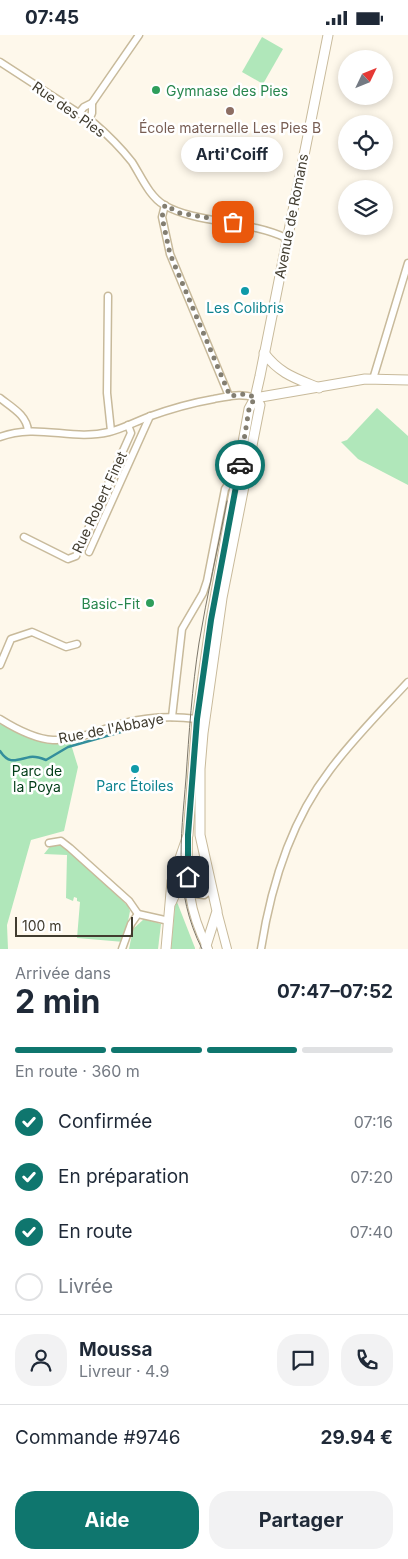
<!DOCTYPE html>
<html lang="fr">
<meta charset="utf-8">
<style>
:root{--surface:#fff;--page:#f2f2f3;--text:#1f2937;--muted:#747a83;--line:#e0e1e3;--accent:#0f766e}
body{margin:0;font-family:Inter,sans-serif;background:var(--page);color:var(--text);height:100vh;display:flex;flex-direction:column;font-size:19px;white-space:nowrap}
*{box-sizing:border-box;margin:0}
p{font-size:16px;color:var(--muted)}
.icon{flex:none;width:28px;height:28px;fill:none;stroke:currentColor;stroke-width:2;stroke-linecap:round;stroke-linejoin:round}
.map{position:relative;height:914px;overflow:hidden}
.sheet{display:flex;flex-direction:column;background:var(--surface);flex:1}
.sheet>*{flex:none}
.needle{width:32px;rotate:47deg}
.buttons{position:absolute;left:338px;top:15px;display:grid;gap:10px}
.buttons a{display:grid;place-items:center;width:55px;height:55px;border-radius:50%;background:var(--surface);box-shadow:0 2px 8px #0003;font-size:25px}
.scale{position:absolute;left:15px;bottom:12px;width:118px;box-sizing:border-box;padding-left:5px;border:2px solid #413c2f;border-top:0;font-size:14px;line-height:18px;white-space:nowrap;color:#413c2f;-webkit-text-stroke:4px #fff;paint-order:stroke}
.pin{position:absolute;display:grid;place-items:center;width:42px;height:42px;color:#fff;margin:-21px;border-radius:10px;box-shadow:0 2px 8px #0006}
.courier{position:absolute;display:grid;place-items:center;width:50px;height:50px;margin:-25px;border:4px solid #0f766e;border-radius:50%;background:#fff;color:#222;box-shadow:0 1px 6px #0007}
.bubble{position:absolute;height:35px;border-radius:18px;background:var(--surface);box-shadow:0 2px 8px #0003;font-size:16px;font-weight:700;line-height:35px;text-align:center}
.overview em{font-style:normal;font-weight:700}
.overview div{display:flex;flex-direction:column-reverse}
.overview{display:flex;align-items:center;justify-content:space-between;height:85px;padding:0 15px}
h1{font-size:32px;font-weight:700;line-height:38px}
.bar{display:grid;grid-template-columns:repeat(4,1fr);gap:8px 5px;align-content:center;height:60px;padding:0 15px}
.bar i{height:6px;border-radius:4px;background:var(--line)}
.bar .current{background:var(--accent)}
.bar p{grid-column:span 4}
.line{display:flex;align-items:center;gap:12px;padding:0 15px;border-top:1px solid var(--line)}
.line div{flex:1}
.round{display:grid;place-items:center;flex:none;width:52px;height:52px;border-radius:20px;background:var(--page)}
ol{padding:0 15px;list-style:none}
li{display:flex;align-items:center;gap:15px;height:55px}
li p{margin-inline-start:auto}
li .icon{padding:5px;border-radius:50%;background:var(--accent);color:#fff;stroke-width:4}
li:last-child{color:var(--muted)}
li i{width:28px;height:28px;border:2px solid var(--line);border-radius:50%}
.primary-button{display:flex;gap:10px;margin-top:auto;padding:10px 15px}
.primary-button a{flex:1;height:58px;border-radius:20px;background:var(--accent);color:#fff;font-size:20px;font-weight:700;line-height:58px;text-align:center}
.primary-button a+a{background:var(--page);color:var(--text)}
.status{display:flex;justify-content:space-between;align-items:center;height:35px;padding:0 25px;background:var(--surface);direction:ltr}
.status svg{height:14px;fill:currentColor}
.map>svg:first-child{display:block}
.green{fill:#b0e7ba}
.lines{fill:none;stroke-linecap:round;stroke-linejoin:round}
.stream{stroke:#348f9c;stroke-width:2.5}
.minor-casing{stroke:#c8ba9b;stroke-width:9}
.tertiary-casing{stroke:#c8ba9b;stroke-width:10}
.secondary-casing{stroke:#c8ba9b;stroke-width:11}
.minor{stroke:#fff;stroke-width:6}
.tertiary{stroke:#fff;stroke-width:8}
.secondary{stroke:#fff;stroke-width:9}
.tram{stroke:#7d776a;stroke-width:1}
.done{stroke:#837e71;stroke-width:5;stroke-dasharray:0 9}
.route{stroke:#0f766e;stroke-width:6}
.leisure-dot{fill:#2e9e5b;stroke:#fff;stroke-width:2}
.education-dot{fill:#8d6e63;stroke:#fff;stroke-width:2}
.culture-dot{fill:#0f9aa8;stroke:#fff;stroke-width:2}
.labels{text-anchor:middle;dominant-baseline:central;stroke-width:5;stroke-linejoin:round;paint-order:stroke}
.leisure-label{font-size:14px;fill:#27864d;stroke:#fff;text-anchor:start}
.street-label{font-size:14px;fill:#413c2f;stroke:#fff}
.education-label{font-size:14px;fill:#785e54;stroke:#fff}
.culture-label{font-size:14px;fill:#0d838f;stroke:#fff}
.park-label{font-size:14px;fill:#003c17;stroke:#fff}
</style>
<div class="status"><b>07:45</b><svg viewBox="0 0 49 12"><path d="M0 12V9h3v3zM5 12V6h3v6zM10 12V3h3v9zM15 12V0h3v12zM26 1h20v11H26zM47 4h2v5h-2z"/></svg></div>
<div class="map">
<svg width="408" height="914" viewBox="0 0 408 914">
<rect width="100%" height="100%" fill="#fef8eb"/>
<g class="green">
<path d="M262 2 283 14 263 49 242 37Z"/>
<path d="M377 373 408 401V450L358 424 341 407 347 405Z"/>
<path d="M0 689 39 705 70 706 78 732 64 796 31 805 7 890 8 914H0Z"/>
<path d="M52 809 65 811 128 871 130 876 124 907 77 903 80 867 77 866V863L74 862 73 866 66 863 67 820 44 819Z"/>
<path d="M177 867 195 913V914H171L175 871Z"/>
<path d="M144 884 161 889 158 914H129L133 894Z"/>
</g>
<g class="lines">
<path class="stream" d="M0 716C9 730 16 725 30 722 35 721 41 723 46 725L68 712 135 693"/>
<defs>
<g id="minor">
<path d="M0 27 94 88C108 100 121 113 132 127 141 141 149 161 164 170 197 189 248 185 286 203"/>
<path d="M79 78 84 72 92 68 139 0"/>
<path d="M89 85 92 78V68"/>
<path d="M165 170 162 182 170 219 229 361"/>
<path d="M108 261 107 358 111 396"/>
<path d="M373 344 408 228"/>
<path d="M0 363C11 372 27 380 28 396"/>
<path d="M0 402C38 388 71 406 109 397 122 394 135 387 148 382 170 374 191 368 214 364 229 361 241 358 255 363"/>
<path d="M24 502 68 524 76 521 131 398 128 390"/>
<path d="M89 517 150 381"/>
<path d="M0 630 11 604 32 597 66 612 77 609"/>
<path d="M172 682 182 594 203 558 207 546 225 454 229 448 237 443"/>
<path d="M0 684C16 694 35 704 53 705 77 706 102 694 124 688 148 682 173 681 197 684L198 686"/>
<path d="M49 808 61 806 70 813 129 866 138 879"/>
<path d="M188 852 196 859 204 860 211 855"/>
<path d="M122 914 131 889 138 879 169 886"/>
<path d="M261 914C271 850 290 787 330 735 353 704 381 676 408 647"/>
</g>
<g id="tertiary">
<path d="M188 804C187 848 188 874 208 914"/>
<path d="M187 832 200 834 208 839"/>
<path d="M172 867 187 834"/>
<path d="M217 876 227 914"/>
</g>
<g id="secondary">
<path d="M264 318C280 339 295 343 319 353"/>
<path d="M255 363 365 344 408 345"/>
<path d="M166 914 172 846 188 800 197 684 211 585 249 374 255 363 260 341 328 0"/>
<path d="M205 914 217 876 200 800V734L203 698 222 563 260 370 255 363"/>
</g>
</defs>
<use href="#minor" class="minor-casing"/>
<use href="#tertiary" class="tertiary-casing"/>
<use href="#secondary" class="secondary-casing"/>
<use href="#minor" class="minor"/>
<use href="#tertiary" class="tertiary"/>
<use href="#secondary" class="secondary"/>
<path class="tram" d="M202 914C173 856 181 805 186 743 189 698 192 653 199 608 207 560 218 513 227 466"/>
</g>
<g class="lines">
<path class="done" d="M233 187 180 178 165 170 162 182 170 219 230 361 244 359 255 362 249 374 240 430"/>
<path class="route" d="M188 842V800L197 684 211 585 240 430"/>
</g>
<g class="leisure-dot">
<circle cx="156" cy="55" r="5"/>
<circle cx="150" cy="568" r="5"/>
</g>
<circle class="education-dot" cx="230" cy="76" r="5"/>
<g class="culture-dot">
<circle cx="245" cy="256" r="5"/>
<circle cx="135" cy="734" r="5"/>
</g>
<g class="labels">
<g class="leisure-label">
<text x="166" y="55">Gymnase des Pies</text>
<text x="140" y="568" text-anchor="end">Basic-Fit</text>
</g>
<g class="street-label">
<text transform="translate(69 74) rotate(35)">Rue des Pies</text>
<text transform="translate(291 181) rotate(-79)">Avenue de Romans</text>
<text transform="translate(99 467) rotate(-65)">Rue Robert Finet</text>
<text transform="translate(111 693) rotate(-11)">Rue de l'Abbaye</text>
</g>
<g class="education-label">
<text x="230" y="92">École maternelle Les Pies B</text>
</g>
<g class="culture-label">
<text x="245" y="272">Les Colibris</text>
<text x="135" y="750">Parc Étoiles</text>
</g>
<g class="park-label">
<text x="37" y="735">Parc de<tspan x="37" dy="16">la Poya</tspan></text>
</g>
</g>
</svg>
<div class="buttons">
<a><svg class="needle" viewBox="-14 -14 28 28"><path d="M0-13l5 13h-10z" fill="#e53935"/><path d="M0 13l5-13h-10z" fill="#747a83"/></svg></a>
<a><svg class="icon" aria-label="locate" viewBox="0 0 24 24"><circle cx="12" cy="12" r="6"/><path d="M12 2v4M12 18v4M2 12h4M18 12h4"/></svg></a>
<a><svg class="icon" aria-label="layers" viewBox="0 0 24 24"><path d="M12 4l9 5-9 5-9-5zM3 14l9 5 9-5"/></svg></a>
</div>
<div class="scale">100 m</div>
<div class="pin" style="left:233px;top:187px;background:#ea580c"><svg class="icon" aria-label="bag" viewBox="0 0 24 24"><path d="M5 8h14l-1 12H6zM9 8a3 3 0 0 1 6 0"/></svg></div>
<div class="pin" style="left:188px;top:842px;background:#1f2937"><svg class="icon" aria-label="home" viewBox="0 0 24 24"><path d="M3 11l9-7 9 7M6 9v11h12V9"/></svg></div>
<div class="courier" style="left:240px;top:430px"><svg class="icon" aria-label="car" viewBox="0 0 24 24"><path d="M5 17H2v-5l4-1 3-4h7l3 4 3 1v5h-3M9 17h6M6 11h13"/><circle cx="7" cy="17" r="2"/><circle cx="17" cy="17" r="2"/></svg></div>
<div class="bubble" style="left:181px;top:102px;width:102px">Arti'Coiff</div>
</div>
<section class="sheet">
<div class="overview"><div><h1>2 min</h1><p>Arrivée dans</p></div><em>07:47–07:52</em></div>
<div class="bar"><i class="current"></i><i class="current"></i><i class="current"></i><i></i><p>En route · 360 m</p></div>
<ol>
<li><svg class="icon" aria-label="check" viewBox="0 0 24 24"><path d="M5 12l5 5 9-10"/></svg>Confirmée<p>07:16</p></li>
<li><svg class="icon" aria-label="check" viewBox="0 0 24 24"><path d="M5 12l5 5 9-10"/></svg>En préparation<p>07:20</p></li>
<li><svg class="icon" aria-label="check" viewBox="0 0 24 24"><path d="M5 12l5 5 9-10"/></svg>En route<p>07:40</p></li>
<li><i></i>Livrée</li>
</ol>
<div class="line" style="height:90px"><a class="round"><svg class="icon" aria-label="person" viewBox="0 0 24 24"><circle cx="12" cy="8" r="4"/><path d="M4 21q1-7 8-7t8 7"/></svg></a><div><b>Moussa</b><p>Livreur · 4.9</p></div><a class="round"><svg class="icon" aria-label="chat" viewBox="0 0 24 24"><path d="M4 5h16v11H9l-5 4z"/></svg></a><a class="round"><svg class="icon" aria-label="phone" viewBox="0 0 24 24"><path d="M5 4h4l2 5-3 2q2 4 5 5l2-3 5 2v4C11 20 4 13 5 4z"/></svg></a></div>
<div class="line" style="height:65px"><div>Commande #9746</div><b>29.94 €</b></div>
<div class="primary-button"><a>Aide</a><a>Partager</a></div>
</section>
